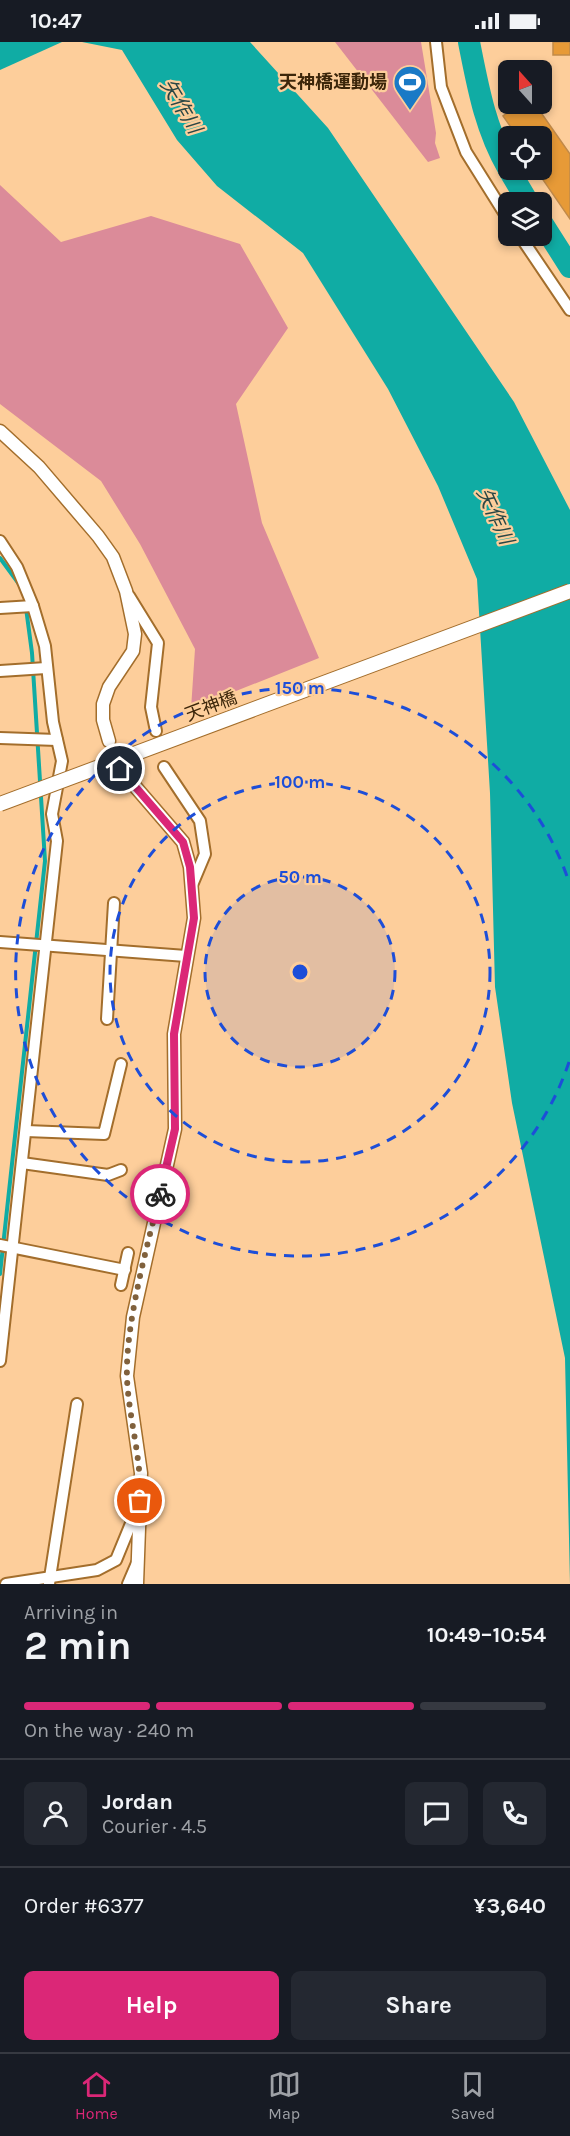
<!DOCTYPE html>
<meta charset="utf-8">
<style>
:root{--surface:#171b24;--page:#242831;--text:#f1f3f6;--muted:#9ea1a6;--line:#363941;--accent:#db2777}
body{margin:0;font-family:Karla,"Noto Sans JP",sans-serif;background:var(--page);color:var(--text);height:100vh;display:flex;flex-direction:column;font-size:22px;white-space:nowrap}
*{box-sizing:border-box;margin:0}
p{font-size:20px;color:var(--muted)}
.icon{flex:none;width:33px;height:33px;fill:none;stroke:currentColor;stroke-width:2;stroke-linecap:round;stroke-linejoin:round}
.map{position:relative;height:1542px;overflow:hidden}
.side{display:flex;flex-direction:column;background:var(--surface);flex:1}
.side>*{flex:none}
.needle{width:39px;rotate:339deg}
.controls{position:absolute;left:498px;top:18px;display:grid;gap:12px}
.controls a{display:grid;place-items:center;width:54px;height:54px;border-radius:9px;background:var(--surface);box-shadow:0 3px 9px #0003;font-size:30px}
.pin{position:absolute;display:grid;place-items:center;width:51px;height:51px;color:#fff;margin:-26px;border:3px solid #fff;border-radius:50%;box-shadow:0 2px 6px #0007}
.courier{position:absolute;display:grid;place-items:center;width:60px;height:60px;margin:-30px;border:4px solid #db2777;border-radius:50%;background:#fff;color:#222;box-shadow:0 2px 8px #0007}
.overview em{font-style:normal;font-weight:700}
.overview div{display:flex;flex-direction:column-reverse}
.overview{display:flex;align-items:center;justify-content:space-between;height:102px;padding:0 24px}
h1{font-size:39px;font-weight:700;line-height:45px}
.bar{display:grid;grid-template-columns:repeat(4,1fr);gap:9px 6px;align-content:center;height:72px;padding:0 24px}
.bar i{height:8px;border-radius:4px;background:var(--line)}
.bar .current{background:var(--accent)}
.bar p{grid-column:span 4}
.line{display:flex;align-items:center;gap:15px;padding:0 24px;border-top:2px solid var(--line)}
.line div{flex:1}
.round{display:grid;place-items:center;flex:none;width:63px;height:63px;border-radius:9px;background:var(--page)}
.action{display:flex;gap:12px;margin-top:auto;padding:12px 24px}
.action a{flex:1;height:69px;border-radius:9px;background:var(--accent);color:#fff;font-size:24px;font-weight:700;line-height:69px;text-align:center}
.action a+a{background:var(--page);color:var(--text)}
.status{display:flex;justify-content:space-between;align-items:center;height:42px;padding:0 30px;background:var(--surface);direction:ltr}
.status svg{height:16px;fill:currentColor}
.menu{display:flex;justify-content:space-around;align-items:center;height:84px;border-top:2px solid var(--line);background:var(--surface);font-size:16px;color:var(--muted)}
.menu a{display:grid;justify-items:center;gap:3px}
.menu .current{color:var(--accent)}
.map>svg:first-child{display:block}
.green{fill:#db8b99}
.water{fill:#10aca4}
.lines{fill:none;stroke-linecap:round;stroke-linejoin:round}
.stream{stroke:#10aca4;stroke-width:4}
.river{stroke:#10aca4;stroke-width:22}
.building{fill:#e79a37;stroke:#c18a49;stroke-width:1.5}
.tertiary-tunnel{stroke:#d6ac7e;stroke-width:12;stroke-dasharray:12 6;stroke-linecap:butt}
.minor-casing{stroke:#a36e2c;stroke-width:14}
.tertiary-casing{stroke:#a36e2c;stroke-width:15}
.minor{stroke:#fff;stroke-width:10}
.tertiary{stroke:#fff;stroke-width:12}
.secondary-bridge-casing{stroke:#a36e2c;stroke-width:16;stroke-linecap:butt}
.secondary-bridge{stroke:#fff;stroke-width:14}
.done{stroke:#80613d;stroke-width:6;stroke-dasharray:0 10.8}
.route{stroke:#db2777;stroke-width:8}
.ring{fill:none;stroke:#1d4ed8;stroke-width:3;stroke-dasharray:10 8}
.labels{text-anchor:middle;dominant-baseline:central;stroke-width:4.5;stroke-linejoin:round;paint-order:stroke}
.poi-label{font-size:18px;font-weight:bold;fill:#3c260a;stroke:#fdce9b;text-anchor:end}
.street-label{font-size:18px;fill:#3c260a;stroke:#fdce9b}
.water-label{font-size:20px;font-style:italic;fill:#2b4745;stroke:#fdce9b}
.centre{fill:#1d4ed8;stroke:#fdce9b;stroke-width:3}
.ring-label{font-size:18px;text-anchor:middle;font-weight:bold;fill:#1d4ed8;stroke:#fdce9b;stroke-width:4.5;stroke-linejoin:round;paint-order:stroke}
</style>
<div class="status"><b>10:47</b><svg viewBox="0 0 49 12"><path d="M0 12V9h3v3zM5 12V6h3v6zM10 12V3h3v9zM15 12V0h3v12zM26 1h20v11H26zM47 4h2v5h-2z"/></svg></div>
<div class="map">
<svg width="570" height="1542" viewBox="0 0 570 1542">
<rect width="100%" height="100%" fill="#fdce9b"/>
<g class="green">
<path d="M335 0H421L436 91 435 101 440 116 428 120Z"/>
<path d="M0 143 61 200 151 174 240 202 288 286 236 362 262 481 319 616 191 667 195 607 140 502 101 439 0 362Z"/>
</g>
<g class="water">
<path d="M0 0H62L0 28Z"/>
<path d="M82 0H250L328 86 514 360 570 468V1542L565 1316 512 1061 495 945 490 751 477 537 438 444 388 347 303 211 217 144 177 98 122 8Z"/>
</g>
<g class="lines">
<g class="stream">
<path d="M0 516 19 542"/>
<path d="M0 1232 45 819 32 611 26 566"/>
</g>
<g class="river">
<path d="M469 0C478 45 485 86 508 126"/>
<path d="M509 128 528 160"/>
<path d="M542 181 570 225"/>
</g>
</g>
<g class="building">
<rect x="553" y="0" width="17" height="13"/>
<path d="M519 62H535L570 112V177L539 132 542 131V94H517L503 74Z"/>
</g>
<g class="lines">
<path class="tertiary-tunnel" d="M109 699 119 726"/>
<defs>
<g id="minor">
<path d="M436 0 441 45 466 110 508 177"/>
<path d="M520 194 570 268"/>
<path d="M0 499 17 525 33 564 45 604 53 680 62 719 52 772 57 799 0 1319"/>
<path d="M129 554 158 601 151 665 156 689"/>
<path d="M0 566 33 564"/>
<path d="M0 629 46 626"/>
<path d="M0 696 57 698"/>
<path d="M164 725 200 779 205 812 192 843"/>
<path d="M0 900 186 914"/>
<path d="M107 977 114 861"/>
<path d="M26 1089 104 1092 121 1022"/>
<path d="M22 1121 108 1133 121 1128"/>
<path d="M0 1203 125 1228"/>
<path d="M121 1243 128 1211"/>
<path d="M6 1542 97 1528 116 1518 139 1462"/>
<path d="M49 1542 77 1362"/>
<path d="M128 1542 137 1521"/>
</g>
<g id="tertiary">
<path d="M0 389 39 425 98 494 113 515 126 549 135 592 133 609 109 645 103 662V678L109 699"/>
<path d="M120 727 183 800 190 825 194 876 174 992 175 1087 133 1275 127 1334 141 1431 137 1542"/>
</g>
</defs>
<use href="#minor" class="minor-casing"/>
<use href="#tertiary" class="tertiary-casing"/>
<use href="#minor" class="minor"/>
<use href="#tertiary" class="tertiary"/>
<defs>
<path id="secondary-bridge" d="M0 762 570 549"/>
</defs>
<use href="#secondary-bridge" class="secondary-bridge-casing"/>
<use href="#secondary-bridge" class="secondary-bridge"/>
</g>
<g class="lines">
<path class="done" d="M140 1459C142 1417 129 1378 127 1337 125 1283 147 1205 160 1152"/>
<path class="route" d="M120 727 183 800 190 825 194 876 174 992 175 1087 160 1152"/>
</g>
<circle cx="300" cy="930" r="95" fill="#1d4ed8" fill-opacity=".12"/>
<g class="ring">
<circle cx="300" cy="930" r="95"/>
<circle cx="300" cy="930" r="190"/>
<path d="M569 1020A284 284 0 1 1 569 840"/>
</g>
<defs>
<symbol id="stadium-pin" viewBox="-11 -11 22 30"><path d="M0 17L-7.5 6A9.5 9.5 0 1 1 7.5 6Z" fill="#1a7ac6" stroke="#fdce9b"/><path d="M0-5a6.5 5 0 1 0 0 10a6.5 5 0 1 0 0-10ZM-3.5-1.8h7v3.6h-7Z" fill="#fff"/></symbol>
</defs>
<g fill-rule="evenodd">
<use href="#stadium-pin" x="391" y="21" width="38" height="52"/>
</g>
<g class="labels">
<g class="poi-label">
<text x="387" y="40">天神橋運動場</text>
</g>
<g class="street-label">
<text transform="translate(211 664) rotate(-21)">天神橋</text>
</g>
<g class="water-label">
<text transform="translate(181 64) rotate(59)">矢作川</text>
<text transform="translate(495 474) rotate(65)">矢作川</text>
</g>
</g>
<circle cx="300" cy="930" r="9" class="centre"/>
<g class="ring-label">
<text x="300" y="652">150 m</text>
<text x="300" y="746">100 m</text>
<text x="300" y="841">50 m</text>
</g>
</svg>
<div class="controls">
<a><svg class="needle" viewBox="-14 -14 28 28"><path d="M0-13l5 13h-10z" fill="#e53935"/><path d="M0 13l5-13h-10z" fill="#9ea1a6"/></svg></a>
<a><svg class="icon" aria-label="locate" viewBox="0 0 24 24"><circle cx="12" cy="12" r="6"/><path d="M12 2v4M12 18v4M2 12h4M18 12h4"/></svg></a>
<a><svg class="icon" aria-label="layers" viewBox="0 0 24 24"><path d="M12 4l9 5-9 5-9-5zM3 14l9 5 9-5"/></svg></a>
</div>
<div class="pin" style="left:140px;top:1459px;background:#ea580c"><svg class="icon" aria-label="bag" viewBox="0 0 24 24"><path d="M5 8h14l-1 12H6zM9 8a3 3 0 0 1 6 0"/></svg></div>
<div class="pin" style="left:120px;top:727px;background:#1f2937"><svg class="icon" aria-label="home" viewBox="0 0 24 24"><path d="M3 11l9-7 9 7M6 9v11h12V9"/></svg></div>
<div class="courier" style="left:160px;top:1152px"><svg class="icon" aria-label="bike" viewBox="0 0 24 24"><circle cx="6" cy="16" r="4"/><circle cx="18" cy="16" r="4"/><path d="M6 16l4-8h5l3 8M10 8l3 8H6M13 5h3"/></svg></div>
</div>
<section class="side">
<div class="overview"><div><h1>2 min</h1><p>Arriving in</p></div><em>10:49–10:54</em></div>
<div class="bar"><i class="current"></i><i class="current"></i><i class="current"></i><i></i><p>On the way · 240 m</p></div>
<div class="line" style="height:108px"><a class="round"><svg class="icon" aria-label="person" viewBox="0 0 24 24"><circle cx="12" cy="8" r="4"/><path d="M4 21q1-7 8-7t8 7"/></svg></a><div><b>Jordan</b><p>Courier · 4.5</p></div><a class="round"><svg class="icon" aria-label="chat" viewBox="0 0 24 24"><path d="M4 5h16v11H9l-5 4z"/></svg></a><a class="round"><svg class="icon" aria-label="phone" viewBox="0 0 24 24"><path d="M5 4h4l2 5-3 2q2 4 5 5l2-3 5 2v4C11 20 4 13 5 4z"/></svg></a></div>
<div class="line" style="height:78px"><div>Order #6377</div><b>¥3,640</b></div>
<div class="action"><a>Help</a><a>Share</a></div>
</section>
<nav class="menu">
<a class="current"><svg class="icon" aria-label="home" viewBox="0 0 24 24"><path d="M3 11l9-7 9 7M6 9v11h12V9"/></svg>Home</a>
<a><svg class="icon" aria-label="map" viewBox="0 0 24 24"><path d="M3 6l6-2 6 2 6-2v14l-6 2-6-2-6 2zM9 4v14M15 6v14"/></svg>Map</a>
<a><svg class="icon" aria-label="saved" viewBox="0 0 24 24"><path d="M7 4h10v16l-5-4-5 4z"/></svg>Saved</a>
</nav>
